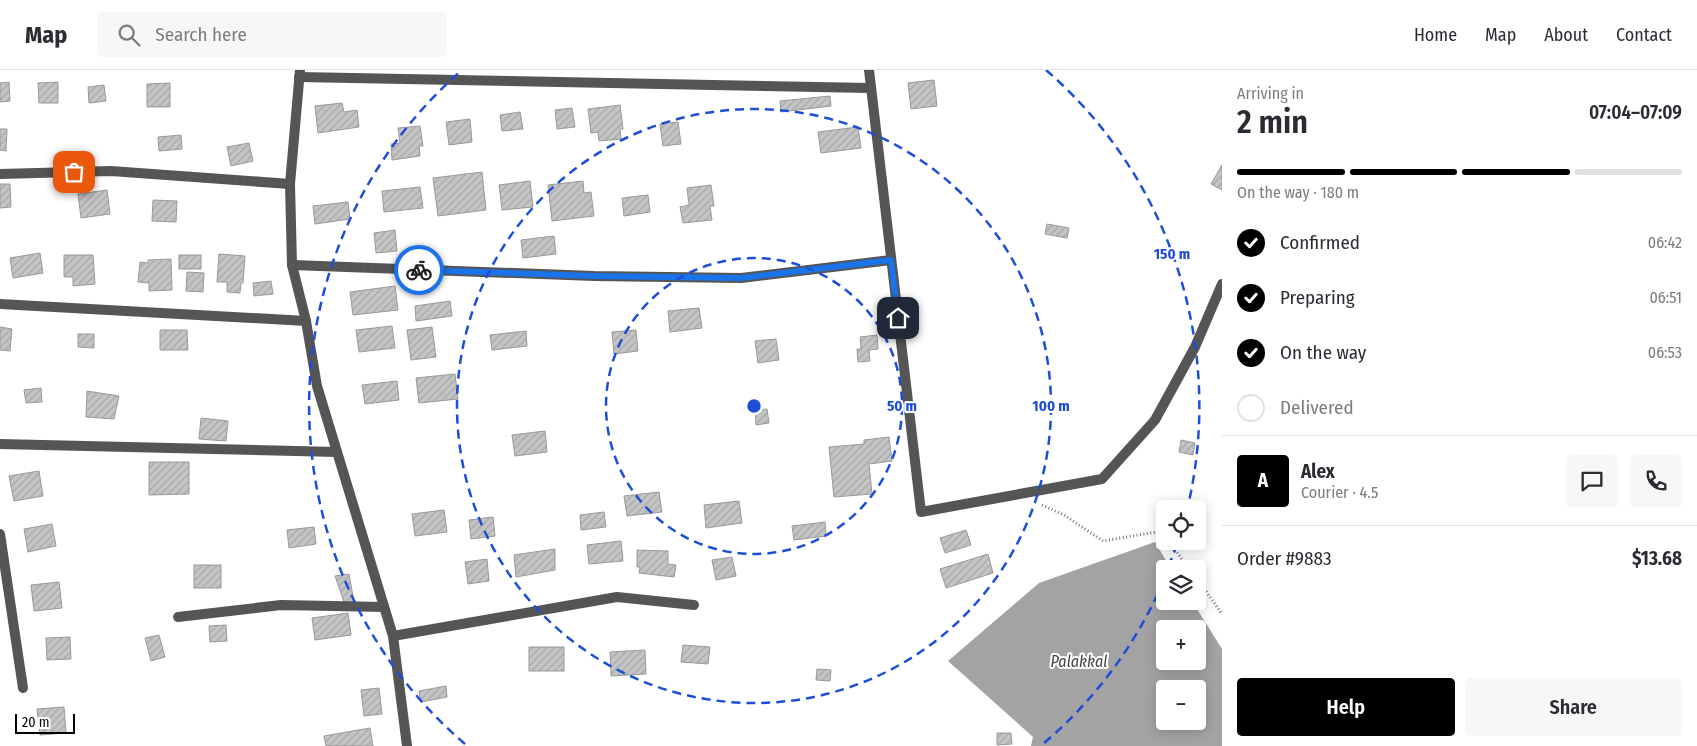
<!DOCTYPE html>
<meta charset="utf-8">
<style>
:root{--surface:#fff;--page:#f7f7f7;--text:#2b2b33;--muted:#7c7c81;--line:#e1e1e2;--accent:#000}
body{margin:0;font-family:"Fira Sans Condensed",sans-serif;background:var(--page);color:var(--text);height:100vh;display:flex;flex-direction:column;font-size:19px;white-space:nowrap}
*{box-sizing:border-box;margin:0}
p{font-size:16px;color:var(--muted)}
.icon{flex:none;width:28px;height:28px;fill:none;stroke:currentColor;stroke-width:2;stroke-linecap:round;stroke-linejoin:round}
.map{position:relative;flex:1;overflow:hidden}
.side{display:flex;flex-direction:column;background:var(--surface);width:475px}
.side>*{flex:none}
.controls{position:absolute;left:1156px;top:430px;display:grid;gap:10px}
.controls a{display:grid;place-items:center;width:50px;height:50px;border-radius:5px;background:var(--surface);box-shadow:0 2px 12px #0003;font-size:25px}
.scale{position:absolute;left:15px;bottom:12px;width:60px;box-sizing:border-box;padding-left:5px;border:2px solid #000;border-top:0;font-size:14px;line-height:18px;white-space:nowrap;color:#000;-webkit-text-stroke:4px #fff;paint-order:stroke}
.pin{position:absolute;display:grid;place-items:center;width:42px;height:42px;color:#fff;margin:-21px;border-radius:10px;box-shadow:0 2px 8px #0006}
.courier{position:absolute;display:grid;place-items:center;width:50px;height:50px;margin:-25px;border:4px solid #1a73e8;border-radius:50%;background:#fff;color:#222;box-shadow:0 1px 6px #0007}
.summary em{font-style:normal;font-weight:600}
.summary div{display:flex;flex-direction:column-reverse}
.summary{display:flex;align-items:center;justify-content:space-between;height:85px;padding:0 15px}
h1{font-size:32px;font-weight:600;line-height:38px}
.bar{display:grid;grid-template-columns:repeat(4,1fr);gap:8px 5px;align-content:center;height:60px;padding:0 15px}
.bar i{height:6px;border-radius:4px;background:var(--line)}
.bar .current{background:var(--accent)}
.bar p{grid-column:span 4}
.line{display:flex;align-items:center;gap:12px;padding:0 15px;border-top:1px solid var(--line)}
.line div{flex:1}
.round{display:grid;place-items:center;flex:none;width:52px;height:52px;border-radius:5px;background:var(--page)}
ol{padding:0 15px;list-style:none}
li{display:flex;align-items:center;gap:15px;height:55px}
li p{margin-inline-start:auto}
li .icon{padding:5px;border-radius:50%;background:var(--accent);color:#fff;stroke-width:4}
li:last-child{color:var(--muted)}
li i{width:28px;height:28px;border:2px solid var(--line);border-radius:50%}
.button{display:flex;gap:10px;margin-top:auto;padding:10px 15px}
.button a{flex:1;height:58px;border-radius:5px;background:var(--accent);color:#fff;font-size:20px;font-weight:600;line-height:58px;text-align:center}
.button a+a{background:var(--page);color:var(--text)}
header{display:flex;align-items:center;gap:30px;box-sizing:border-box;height:70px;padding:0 25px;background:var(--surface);border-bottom:1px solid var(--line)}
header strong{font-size:24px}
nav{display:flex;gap:28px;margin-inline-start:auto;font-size:18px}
.search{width:350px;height:45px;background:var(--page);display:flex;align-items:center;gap:12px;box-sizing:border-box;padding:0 18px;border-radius:5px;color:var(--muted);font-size:19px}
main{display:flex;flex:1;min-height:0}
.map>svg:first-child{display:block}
.water{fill:#a3a3a3;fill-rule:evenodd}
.building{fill:url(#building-hatch);stroke:#999}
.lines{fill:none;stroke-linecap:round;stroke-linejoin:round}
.path{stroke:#777;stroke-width:3;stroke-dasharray:1 2.5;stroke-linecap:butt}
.street{stroke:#555;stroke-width:10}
.done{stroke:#595959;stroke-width:5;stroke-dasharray:0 9}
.route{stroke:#1a73e8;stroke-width:6}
.ring{fill:none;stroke:#1d4ed8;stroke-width:2.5;stroke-dasharray:9 6}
.labels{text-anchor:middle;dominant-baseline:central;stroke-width:4;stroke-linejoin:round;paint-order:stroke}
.water-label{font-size:16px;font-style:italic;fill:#444;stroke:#fff}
.centre{fill:#1d4ed8;stroke:#fff;stroke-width:2.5}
.ring-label{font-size:15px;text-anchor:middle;font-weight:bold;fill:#1d4ed8;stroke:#fff;stroke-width:4;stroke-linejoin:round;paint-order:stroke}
</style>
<header>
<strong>Map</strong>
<div class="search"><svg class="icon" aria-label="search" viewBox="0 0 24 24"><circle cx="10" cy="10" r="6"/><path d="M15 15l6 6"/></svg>Search here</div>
<nav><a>Home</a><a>Map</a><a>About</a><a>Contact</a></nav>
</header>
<main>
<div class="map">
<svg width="1222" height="676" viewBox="0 0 1222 676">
<defs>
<pattern id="building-hatch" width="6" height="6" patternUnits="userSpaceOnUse" patternTransform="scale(1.25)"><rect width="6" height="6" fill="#c4c4c4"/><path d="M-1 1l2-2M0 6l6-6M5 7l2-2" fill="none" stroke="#a7a7a7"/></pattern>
</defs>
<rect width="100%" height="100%" fill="#fff"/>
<path class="water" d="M1155 472 1171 499H1165V531H1192L1222 579V676H1031L1033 667 948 591 1039 513ZM1165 559H1198V591H1165ZM1165 619H1198V651H1165Z"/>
<g class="building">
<path d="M934 10 937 36 911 39 908 13Z"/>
<path d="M9 12 10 31 0 32V13Z"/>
<path d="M58 12V33H39L38 13Z"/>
<path d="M170 13V37H147V14Z"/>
<path d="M104 15 106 31 89 33 88 17Z"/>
<path d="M830 26 831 36 781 42 780 31Z"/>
<path d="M342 33 344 42 357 40 359 57 318 63 315 36Z"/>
<path d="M620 35 623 59H620L621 69 599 71 598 62 591 63 588 39Z"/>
<path d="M572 38 575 57 557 59 555 40Z"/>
<path d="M520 42 523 59 502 61 500 45Z"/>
<path d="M470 49 472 72 449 75 446 52Z"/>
<path d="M678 52 681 74 663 76 660 54Z"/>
<path d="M420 56 423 76H419L420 86 392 90 391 74 400 73 398 58Z"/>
<path d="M858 57 861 78 821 83 818 62Z"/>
<path d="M0 59H7L6 81 0 80Z"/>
<path d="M181 65 182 79 159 81 158 67Z"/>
<path d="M249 73 253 91 231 96 227 77Z"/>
<path d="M1222 95V120L1211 114Z"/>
<path d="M482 102 486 140 438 146 433 108Z"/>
<path d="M530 111 533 137 502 140 499 115Z"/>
<path d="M583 111 584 123 591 122 594 146 552 151 548 115Z"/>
<path d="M0 114H10L11 137 0 138Z"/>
<path d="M711 115 714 136H710L712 150 683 153 680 137 689 135 687 118Z"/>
<path d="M420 117 423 138 384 142 382 121Z"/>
<path d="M107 120 110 144 81 148 78 124Z"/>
<path d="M648 125 650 142 624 146 622 128Z"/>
<path d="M153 130 177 131 176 152 152 151Z"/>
<path d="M348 132 350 149 315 154 313 136Z"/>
<path d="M1047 154 1069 158 1067 168 1045 164Z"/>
<path d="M395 160 397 181 376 183 374 163Z"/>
<path d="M554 166 556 184 523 188 521 170Z"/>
<path d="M40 183 43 203 13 208 10 188Z"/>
<path d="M219 184 245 186 243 213H241L240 223 227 222V212H217Z"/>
<path d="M64 185H93L95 214 73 216V207H64Z"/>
<rect x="179" y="185" width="22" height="14"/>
<path d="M171 189 172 220 149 221V213L138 212 140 192 148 193V190Z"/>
<path d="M187 202 204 203 203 222 186 221Z"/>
<path d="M271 211 273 224 254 226 253 213Z"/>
<path d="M395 216 398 240 353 245 350 222Z"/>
<path d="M450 231 452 246 416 251 415 236Z"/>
<path d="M699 238 702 258 670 262 668 241Z"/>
<path d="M392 256 395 278 359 282 356 260Z"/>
<path d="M0 257 12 259 10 281 0 280Z"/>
<path d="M432 257 436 287 411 290 407 260Z"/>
<path d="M160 260H187L188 280H160Z"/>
<path d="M636 260 638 281 614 284 612 262Z"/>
<path d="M526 261 527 276 492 280 490 265Z"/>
<path d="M78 264H94V278L78 277Z"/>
<path d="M877 265 878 279 869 280 870 291 858 292 857 279H861L860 267Z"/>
<path d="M776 269 779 290 758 293 755 271Z"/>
<path d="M455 304 458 329 419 333 416 308Z"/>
<path d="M397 311 399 330 365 334 362 315Z"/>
<path d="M41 318 42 332 26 333 24 320Z"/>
<path d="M87 321 119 326 114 349 86 347Z"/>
<path d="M767 339 769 353 756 355 755 340Z"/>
<path d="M201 348 228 351 226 371 199 369Z"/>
<path d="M545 361 547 382 515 386 512 365Z"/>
<path d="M889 367 892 391 869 394 872 424 834 427 829 377 864 374V370Z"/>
<path d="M1181 370 1195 373 1193 385 1179 382Z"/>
<path d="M149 392H189V424L149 425Z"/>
<path d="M39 401 43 426 14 431 9 406Z"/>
<path d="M659 422 662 442 627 446 624 426Z"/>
<path d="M739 431 742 453 706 458 704 435Z"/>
<path d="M444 440 447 462 415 466 412 444Z"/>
<path d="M604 442 606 457 581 460 580 445Z"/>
<path d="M493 447 495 466 471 469 469 450Z"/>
<path d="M825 452 826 466 794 470 792 456Z"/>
<path d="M52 454 56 476 28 482 24 459Z"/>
<path d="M314 457 316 474 289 478 287 460Z"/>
<path d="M966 460 971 475 945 483 940 468Z"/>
<path d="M621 471 623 491 589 494 587 475Z"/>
<path d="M555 479V500L516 507 514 485Z"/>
<path d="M637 480 668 481V494L676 495 674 507 639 503 640 497H637Z"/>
<path d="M988 484 993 503 946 518 940 499Z"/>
<path d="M732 487 736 506 716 510 712 490Z"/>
<path d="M487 489 489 511 468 514 465 492Z"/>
<rect x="194" y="495" width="27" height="23"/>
<path d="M349 504 354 532H344L335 506Z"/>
<path d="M59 512 62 538 34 541 31 515Z"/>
<path d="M348 543 351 565 315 570 312 548Z"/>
<path d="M226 555 227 571 210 572 209 556Z"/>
<path d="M159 565 165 587 151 591 145 568Z"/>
<path d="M70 567 71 589 47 590 46 568Z"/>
<path d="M683 575 710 577 708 594 681 592Z"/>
<rect x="529" y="577" width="35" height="24"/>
<path d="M645 580 646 604 611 606 610 582Z"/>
<path d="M817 599 831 600 830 611 816 610Z"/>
<path d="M446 616 447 627 421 632 419 621Z"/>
<path d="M379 618 382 644 364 646 361 620Z"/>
<path d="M64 637 66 663 40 665 37 639Z"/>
<path d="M370 658 373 676H326L324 666Z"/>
<path d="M997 663H1011L1012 674 997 675Z"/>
</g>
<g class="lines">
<g class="path">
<path d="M1042 435 1064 445 1103 471 1162 461 1165 465"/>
<path d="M1169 471 1189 499"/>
<path d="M1198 510 1222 544"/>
</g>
<g class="street">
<path d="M300 0 290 114 292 195 306 251 317 316 393 566 407 676"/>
<path d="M869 0 921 442 1102 409 1155 350 1195 277 1222 214"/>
<path d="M299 7 871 18"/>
<path d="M0 104 111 101 290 114"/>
<path d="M292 195 594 206 741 208 891 190"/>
<path d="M0 234 306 251"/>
<path d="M0 374 337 382"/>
<path d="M0 464 23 618"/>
<path d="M178 547 281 535 384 537"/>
<path d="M393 566 617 527 694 535"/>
</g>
</g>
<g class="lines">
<path class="done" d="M74 102 111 101 290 114 292 195 419 200"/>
<path class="route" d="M419 200 594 206 741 208 891 190 898 248"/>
</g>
<g class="ring">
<circle cx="754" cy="336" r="148"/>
<circle cx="754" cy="336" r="297"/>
<path d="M1177 474A445 445 0 0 1 1169 495M1164 510A445 445 0 0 1 1043 674M465 674A445 445 0 0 1 462 0M1046 0A445 445 0 0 1 1188 436"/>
</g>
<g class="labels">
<g class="water-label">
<text x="1079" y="591">Palakkal</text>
</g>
</g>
<circle cx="754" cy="336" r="8" class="centre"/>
<g class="ring-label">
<text x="1172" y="189">150 m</text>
<text x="902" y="341">50 m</text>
<text x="1051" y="341">100 m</text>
</g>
</svg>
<div class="controls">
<a><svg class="icon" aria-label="locate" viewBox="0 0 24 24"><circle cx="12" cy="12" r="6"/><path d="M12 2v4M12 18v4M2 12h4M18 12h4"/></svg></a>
<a><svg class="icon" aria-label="layers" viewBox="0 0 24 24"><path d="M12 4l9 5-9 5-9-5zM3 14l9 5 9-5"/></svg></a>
<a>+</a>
<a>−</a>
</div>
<div class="scale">20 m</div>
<div class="pin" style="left:74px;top:102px;background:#ea580c"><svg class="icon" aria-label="bag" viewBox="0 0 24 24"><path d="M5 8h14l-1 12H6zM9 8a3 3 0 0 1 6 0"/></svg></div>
<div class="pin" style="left:898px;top:248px;background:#1f2937"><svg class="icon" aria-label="home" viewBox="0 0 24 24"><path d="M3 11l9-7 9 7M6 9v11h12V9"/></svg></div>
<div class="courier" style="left:419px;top:200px"><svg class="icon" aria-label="bike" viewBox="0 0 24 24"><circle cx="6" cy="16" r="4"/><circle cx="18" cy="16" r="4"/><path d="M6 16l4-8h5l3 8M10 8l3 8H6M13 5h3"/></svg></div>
</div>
<section class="side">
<div class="summary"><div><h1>2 min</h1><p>Arriving in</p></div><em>07:04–07:09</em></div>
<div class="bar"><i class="current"></i><i class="current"></i><i class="current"></i><i></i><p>On the way · 180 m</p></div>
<ol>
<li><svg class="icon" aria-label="check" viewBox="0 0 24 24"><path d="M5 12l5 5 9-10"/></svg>Confirmed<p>06:42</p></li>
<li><svg class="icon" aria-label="check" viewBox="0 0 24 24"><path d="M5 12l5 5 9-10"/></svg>Preparing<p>06:51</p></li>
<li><svg class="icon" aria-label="check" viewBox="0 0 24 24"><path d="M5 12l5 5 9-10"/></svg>On the way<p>06:53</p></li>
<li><i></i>Delivered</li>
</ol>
<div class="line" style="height:90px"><b class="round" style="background:var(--accent);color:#fff">A</b><div><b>Alex</b><p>Courier · 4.5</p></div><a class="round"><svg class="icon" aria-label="chat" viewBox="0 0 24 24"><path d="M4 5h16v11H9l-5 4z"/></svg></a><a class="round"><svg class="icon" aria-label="phone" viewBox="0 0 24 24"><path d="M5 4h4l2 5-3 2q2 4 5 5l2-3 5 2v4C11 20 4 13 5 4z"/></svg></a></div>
<div class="line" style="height:65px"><div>Order #9883</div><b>$13.68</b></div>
<div class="button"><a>Help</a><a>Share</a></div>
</section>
</main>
